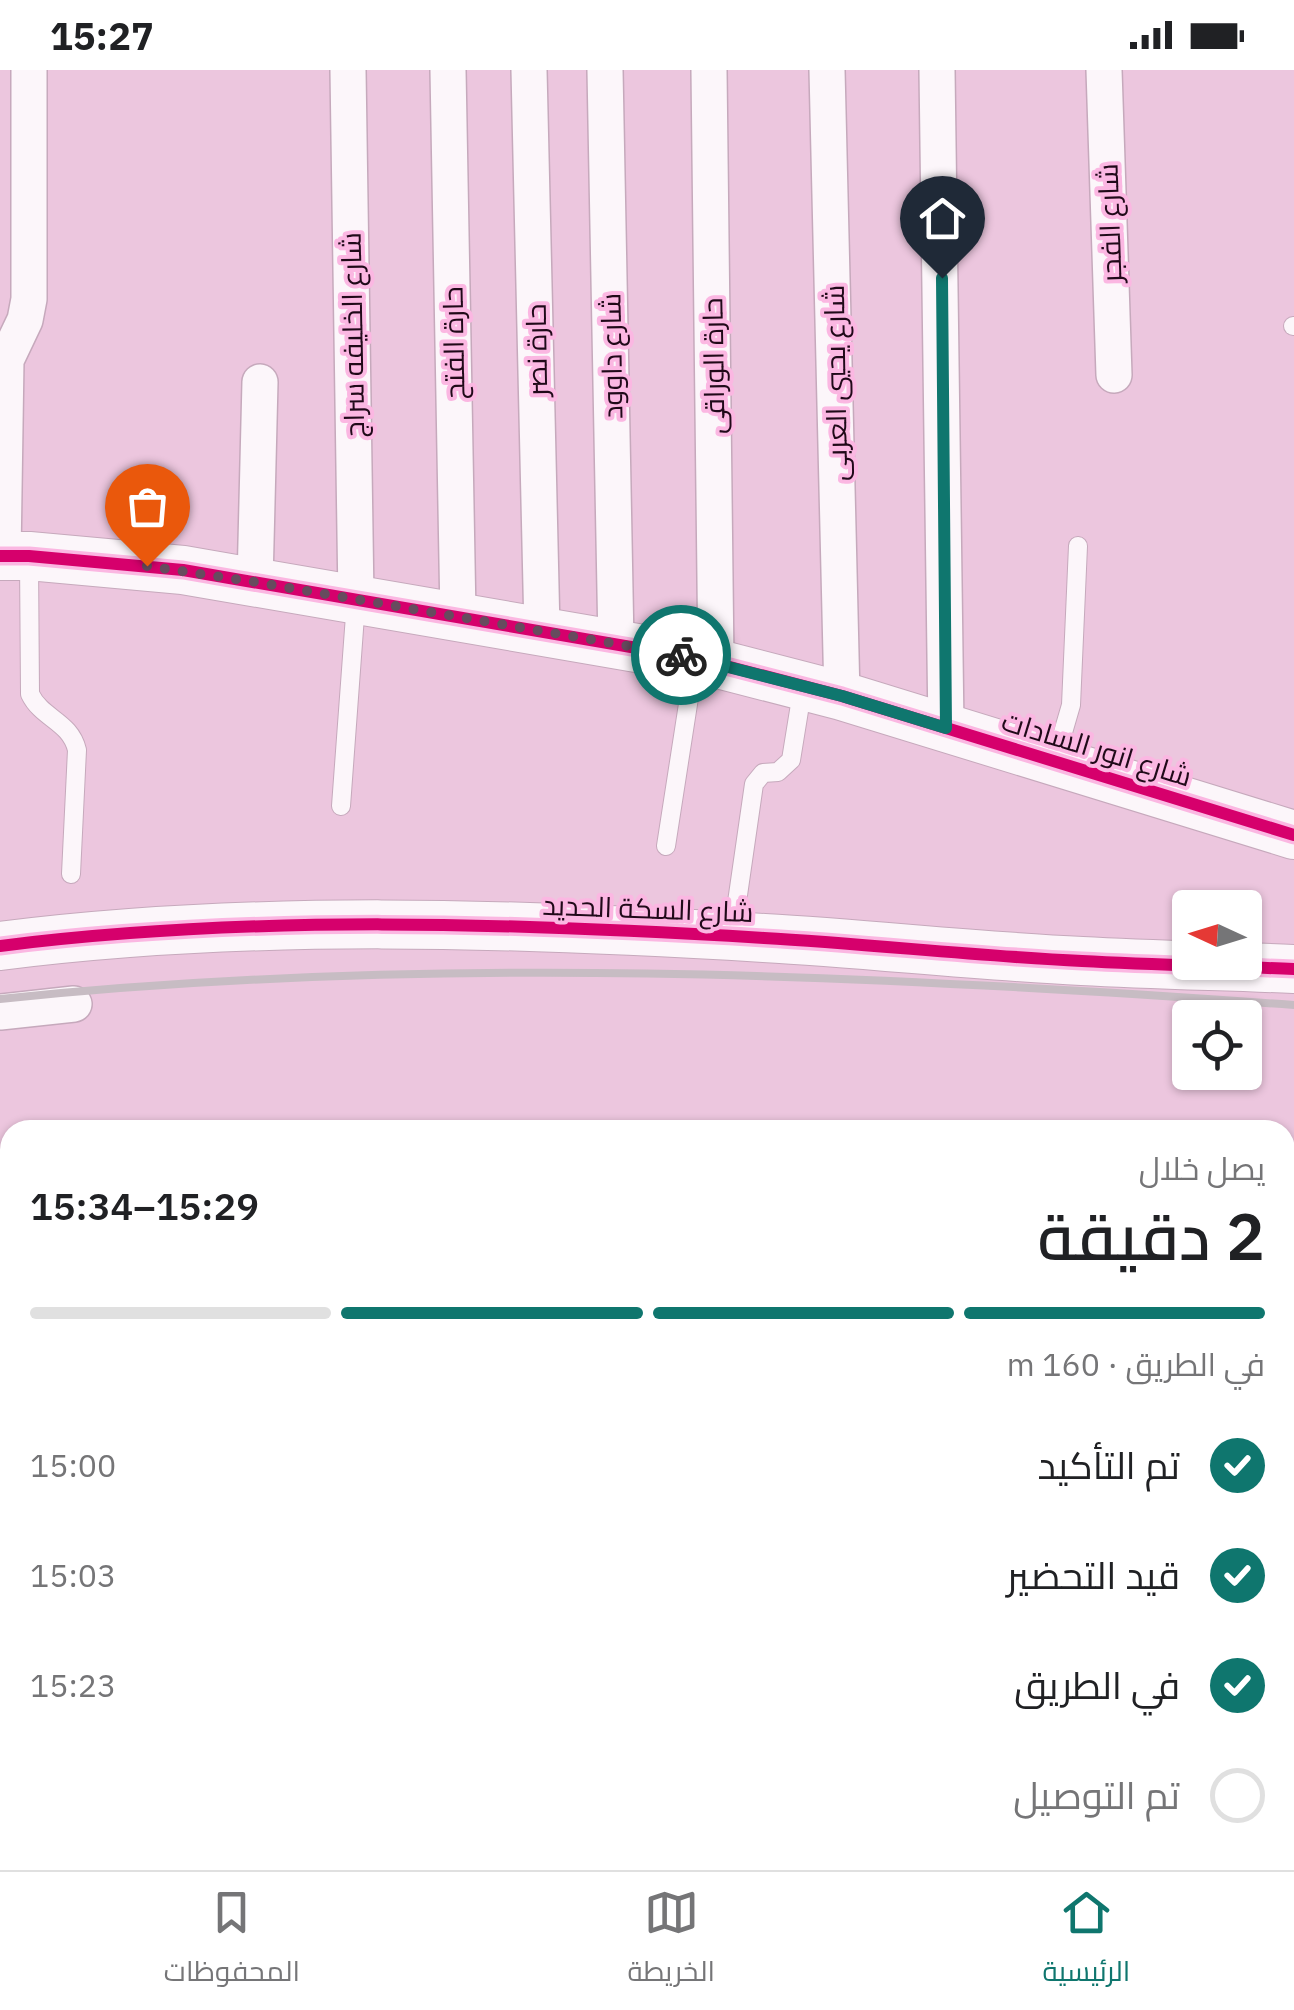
<!DOCTYPE html>
<html lang="ar">
<meta charset="utf-8">
<style>
:root{--surface:#fff;--page:#f6f6f6;--text:#202124;--muted:#757577;--line:#e0e0e0;--accent:#0f766e}
body{margin:0;font-family:"IBM Plex Sans",Cairo,sans-serif;background:var(--page);color:var(--text);direction:rtl;height:100vh;display:flex;flex-direction:column;font-size:38px;white-space:nowrap}
*{box-sizing:border-box;margin:0}
p{font-size:32px;color:var(--muted)}
.icon{flex:none;width:55px;height:55px;fill:none;stroke:currentColor;stroke-width:2;stroke-linecap:round;stroke-linejoin:round}
.map{position:relative;flex:1;overflow:hidden;direction:ltr}
.sheet{position:absolute;left:0px;top:1050px;width:1295px;height:750px;display:flex;flex-direction:column;background:var(--surface);border-radius:30px 30px 0 0;box-shadow:0 2px 8px #0004;direction:rtl}
.sheet>*{flex:none}
.needle{width:65px;rotate:274deg}
.fabs{position:absolute;left:1172px;top:820px;display:grid;gap:20px}
.fabs a{display:grid;place-items:center;width:90px;height:90px;border-radius:10px;background:var(--surface);box-shadow:0 2px 8px #0004;font-size:50px}
.pin{position:absolute;display:grid;place-items:center;width:85px;height:85px;color:#fff;margin:-102px -42px;border-radius:50% 50% 50% 0;rotate:-45deg;box-shadow:0 0 10px #0007}
.pin .icon{rotate:45deg}
.courier{position:absolute;display:grid;place-items:center;width:100px;height:100px;margin:-50px;border:8px solid #0f766e;border-radius:50%;background:#fff;color:#222;box-shadow:0 2px 12px #0007}
.overview em{font-style:normal;font-weight:600}
.overview div{display:flex;flex-direction:column-reverse}
.overview{display:flex;align-items:center;justify-content:space-between;height:170px;padding:0 30px}
h1{font-size:65px;font-weight:600;line-height:75px}
.bar{display:grid;grid-template-columns:repeat(4,1fr);gap:15px 10px;align-content:center;height:120px;padding:0 30px}
.bar i{height:12px;border-radius:8px;background:var(--line)}
.bar .on{background:var(--accent)}
.bar p{grid-column:span 4}
ol{padding:0 30px;list-style:none}
li{display:flex;align-items:center;gap:30px;height:110px}
li p{margin-inline-start:auto}
li .icon{padding:10px;border-radius:50%;background:var(--accent);color:#fff;stroke-width:4}
li:last-child{color:var(--muted)}
li i{width:55px;height:55px;border:5px solid var(--line);border-radius:50%}
.status{display:flex;justify-content:space-between;align-items:center;height:70px;padding:0 50px;background:var(--surface);direction:ltr}
.status svg{height:28px;fill:currentColor}
.tab-bar{display:flex;justify-content:space-around;align-items:center;height:140px;border-top:2px solid var(--line);background:var(--surface);font-size:28px;color:var(--muted)}
.tab-bar a{display:grid;justify-items:center;gap:5px}
.tab-bar .on{color:var(--accent)}
.map>svg:first-child{display:block}
.lines{fill:none;stroke-linecap:round;stroke-linejoin:round}
.lane-casing{stroke:#c6a9bc;stroke-width:20}
.street-casing{stroke:#c6a9bc;stroke-width:38}
.secondary-casing{stroke:#c6a9bc;stroke-width:50}
.lane{stroke:#fcf6fa;stroke-width:18}
.street{stroke:#fcf6fa;stroke-width:35}
.secondary{stroke:#fcf6fa;stroke-width:48}
.rail{stroke:#c7bcc3;stroke-width:8}
.cycleway-casing{stroke:#fbb7e2;stroke-width:19}
.cycleway{stroke:#d6006c;stroke-width:12}
.done{stroke:#674b5e;stroke-width:10;stroke-dasharray:0 18}
.route{stroke:#0f766e;stroke-width:12}
.labels{text-anchor:middle;dominant-baseline:central;stroke-width:8;stroke-linejoin:round;paint-order:stroke}
.street-label{font-size:28px;fill:#200919;stroke:#fbb7e2}
</style>
<div class="status"><b>15:27</b><svg viewBox="0 0 49 12"><path d="M0 12V9h3v3zM5 12V6h3v6zM10 12V3h3v9zM15 12V0h3v12zM26 1h20v11H26zM47 4h2v5h-2z"/></svg></div>
<div class="map">
<svg width="1294" height="1800" viewBox="0 0 1294 1800">
<rect width="100%" height="100%" fill="#ecc6de"/>
<g class="lines">
<defs>
<g id="lane">
<path d="M1293 256H1294"/>
<path d="M29 490 30 624C42 649 70 651 77 680L71 804"/>
<path d="M1055 690 1071 635 1078 476"/>
<path d="M341 736 356 532"/>
<path d="M666 776 695 589"/>
<path d="M737 832 754 714 763 703 778 702 791 690 803 616"/>
</g>
<g id="street">
<path d="M348 0 356 529"/>
<path d="M448 0 458 546"/>
<path d="M529 0 542 560"/>
<path d="M605 0 616 573"/>
<path d="M709 0 716 593"/>
<path d="M827 0 842 626"/>
<path d="M937 0 946 658"/>
<path d="M1104 0 1114 305"/>
<path d="M3 486 6 290 25 250 29 229V0"/>
<path d="M255 512 260 312"/>
<path d="M0 942 74 934"/>
<path d="M0 1678 10 1682"/>
<path d="M246 1790 267 1800"/>
<path d="M114 1800V1790"/>
<path d="M822 1800 823 1790"/>
</g>
<g id="secondary">
<path d="M0 486H29L183 500 695 588 842 626 1294 765"/>
<path d="M0 876C252 844 511 853 764 868 870 874 976 886 1082 891 1153 895 1223 896 1294 899"/>
</g>
</defs>
<use href="#lane" class="lane-casing"/>
<use href="#street" class="street-casing"/>
<use href="#secondary" class="secondary-casing"/>
<use href="#lane" class="lane"/>
<use href="#street" class="street"/>
<use href="#secondary" class="secondary"/>
<path class="rail" d="M0 929C430 884 863 904 1294 935"/>
<defs>
<g id="cycleway">
<path d="M0 486H29L183 500 695 588 842 626 1294 765"/>
<path d="M0 876C252 844 511 853 764 868 870 874 976 886 1082 891 1153 895 1223 896 1294 899"/>
</g>
</defs>
<use href="#cycleway" class="cycleway-casing"/>
<use href="#cycleway" class="cycleway"/>
</g>
<g class="lines">
<path class="done" d="M147 496 255 512 681 585"/>
<path class="route" d="M681 585 842 626 946 658 942 208"/>
</g>
<g class="labels">
<g class="street-label">
<text transform="translate(1109 153) rotate(-92)">شارع الفجر</text>
<text transform="translate(352 265) rotate(-91)">شارع الخليفه سراج</text>
<text transform="translate(453 273) rotate(-91)">حارة الفتح</text>
<text transform="translate(536 280) rotate(-91)">حارة نصر</text>
<text transform="translate(611 286) rotate(-91)">شارع داوود</text>
<text transform="translate(713 296) rotate(-91)">حارة الوراقى</text>
<text transform="translate(835 313) rotate(-91)">شارع يحيي العربى</text>
<text transform="translate(1097 678) rotate(17)">شارع انور السادات</text>
<text transform="translate(648 838) rotate(2)">شارع السكة الحديد</text>
</g>
</g>
</svg>
<div class="fabs">
<a><svg class="needle" viewBox="-14 -14 28 28"><path d="M0-13l5 13h-10z" fill="#e53935"/><path d="M0 13l5-13h-10z" fill="#757577"/></svg></a>
<a><svg class="icon" aria-label="locate" viewBox="0 0 24 24"><circle cx="12" cy="12" r="6"/><path d="M12 2v4M12 18v4M2 12h4M18 12h4"/></svg></a>
</div>
<div class="pin" style="left:147px;top:496px;background:#ea580c"><svg class="icon" aria-label="bag" viewBox="0 0 24 24"><path d="M5 8h14l-1 12H6zM9 8a3 3 0 0 1 6 0"/></svg></div>
<div class="pin" style="left:942px;top:208px;background:#1f2937"><svg class="icon" aria-label="home" viewBox="0 0 24 24"><path d="M3 11l9-7 9 7M6 9v11h12V9"/></svg></div>
<div class="courier" style="left:681px;top:585px"><svg class="icon" aria-label="bike" viewBox="0 0 24 24"><circle cx="6" cy="16" r="4"/><circle cx="18" cy="16" r="4"/><path d="M6 16l4-8h5l3 8M10 8l3 8H6M13 5h3"/></svg></div>
<section class="sheet">
<div class="overview"><div><h1>2 دقيقة</h1><p>يصل خلال</p></div><em>15:29–15:34</em></div>
<div class="bar"><i class="on"></i><i class="on"></i><i class="on"></i><i></i><p>في الطريق · 160 m</p></div>
<ol>
<li><svg class="icon" aria-label="check" viewBox="0 0 24 24"><path d="M5 12l5 5 9-10"/></svg>تم التأكيد<p>15:00</p></li>
<li><svg class="icon" aria-label="check" viewBox="0 0 24 24"><path d="M5 12l5 5 9-10"/></svg>قيد التحضير<p>15:03</p></li>
<li><svg class="icon" aria-label="check" viewBox="0 0 24 24"><path d="M5 12l5 5 9-10"/></svg>في الطريق<p>15:23</p></li>
<li><i></i>تم التوصيل</li>
</ol>
</section>
</div>
<nav class="tab-bar">
<a class="on"><svg class="icon" aria-label="home" viewBox="0 0 24 24"><path d="M3 11l9-7 9 7M6 9v11h12V9"/></svg>الرئيسية</a>
<a><svg class="icon" aria-label="map" viewBox="0 0 24 24"><path d="M3 6l6-2 6 2 6-2v14l-6 2-6-2-6 2zM9 4v14M15 6v14"/></svg>الخريطة</a>
<a><svg class="icon" aria-label="saved" viewBox="0 0 24 24"><path d="M7 4h10v16l-5-4-5 4z"/></svg>المحفوظات</a>
</nav>
